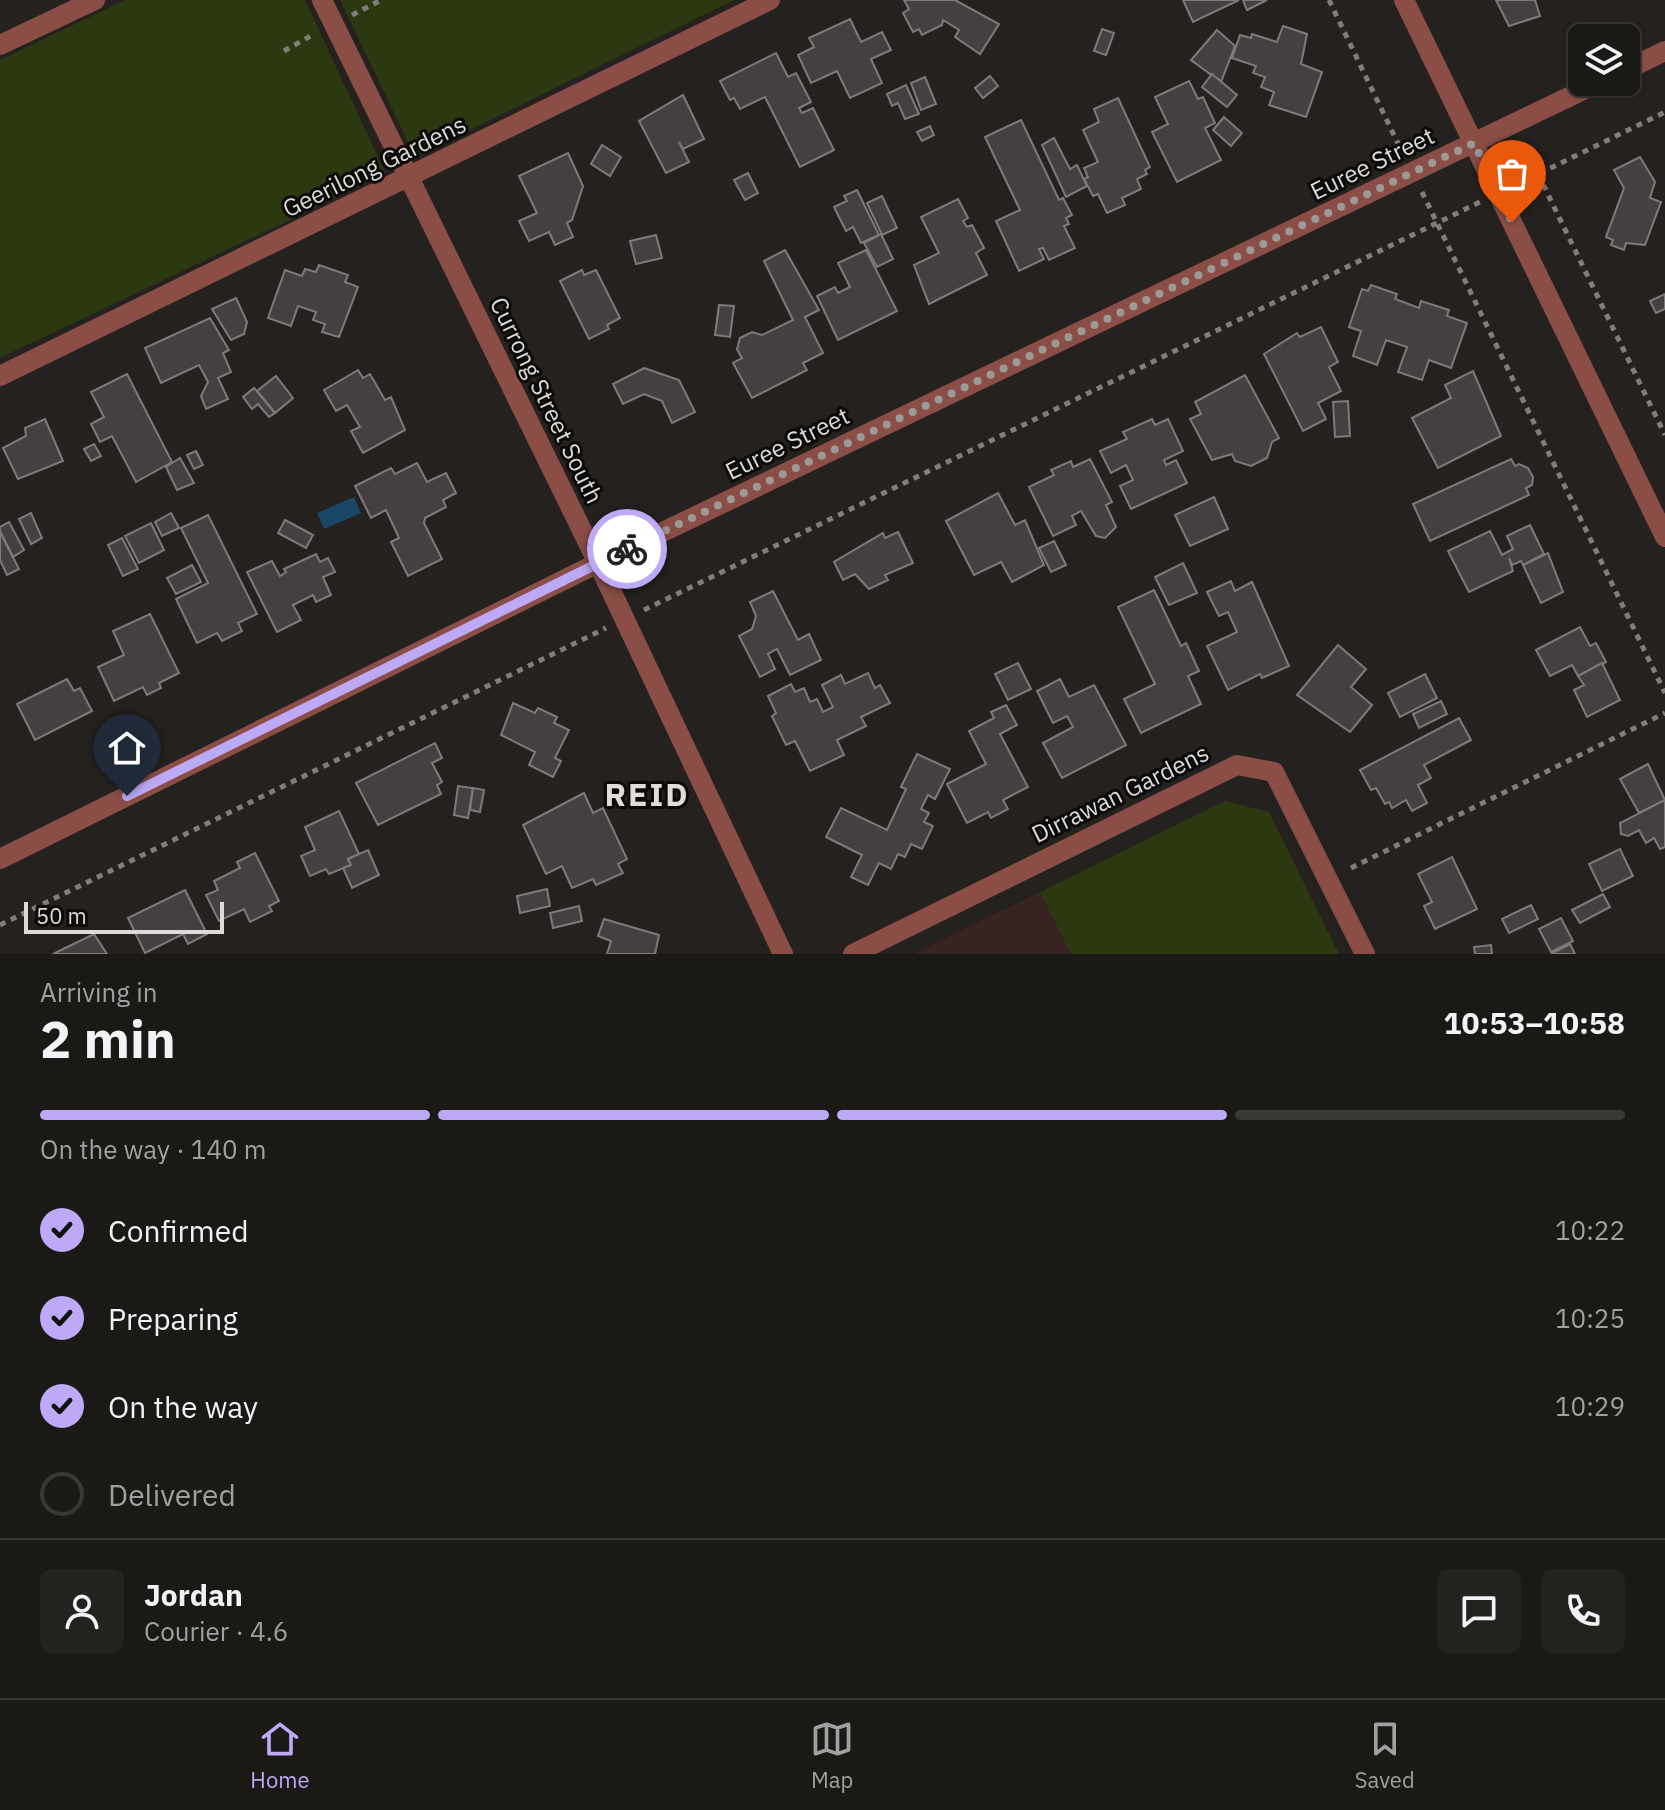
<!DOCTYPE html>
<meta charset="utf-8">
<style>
:root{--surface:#1b1916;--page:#24221f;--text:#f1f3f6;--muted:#a0a0a1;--line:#393835;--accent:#bda9f5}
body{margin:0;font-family:"IBM Plex Sans",sans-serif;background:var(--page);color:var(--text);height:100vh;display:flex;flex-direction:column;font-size:30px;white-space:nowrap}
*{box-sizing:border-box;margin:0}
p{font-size:26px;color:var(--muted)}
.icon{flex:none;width:44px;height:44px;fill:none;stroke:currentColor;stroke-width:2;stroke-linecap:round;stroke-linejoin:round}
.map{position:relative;height:954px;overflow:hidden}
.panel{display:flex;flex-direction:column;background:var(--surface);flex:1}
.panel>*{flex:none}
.tools{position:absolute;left:1568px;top:24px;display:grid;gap:16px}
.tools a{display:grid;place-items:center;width:72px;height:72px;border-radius:12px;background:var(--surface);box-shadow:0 2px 6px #0004,0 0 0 2px var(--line);font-size:40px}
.scale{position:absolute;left:24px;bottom:20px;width:200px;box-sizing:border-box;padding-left:8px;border:4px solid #dddbd9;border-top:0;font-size:22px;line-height:28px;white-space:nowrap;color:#dddbd9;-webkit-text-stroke:6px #0c0b0a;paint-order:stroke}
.pin{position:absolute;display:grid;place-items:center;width:68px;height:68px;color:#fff;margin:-82px -34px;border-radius:50% 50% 50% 0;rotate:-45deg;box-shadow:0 0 8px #0007}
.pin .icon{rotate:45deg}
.courier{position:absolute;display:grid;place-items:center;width:80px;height:80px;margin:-40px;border:6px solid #bda9f5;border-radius:50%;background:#fff;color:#222;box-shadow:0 2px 10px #0007}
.head em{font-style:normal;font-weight:700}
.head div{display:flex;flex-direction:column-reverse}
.head{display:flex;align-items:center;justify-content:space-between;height:136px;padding:0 40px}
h1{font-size:52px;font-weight:700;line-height:60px}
.bar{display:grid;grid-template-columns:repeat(4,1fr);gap:12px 8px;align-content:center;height:96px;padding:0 40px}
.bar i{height:10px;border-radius:6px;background:var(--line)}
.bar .active{background:var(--accent)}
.bar p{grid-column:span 4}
.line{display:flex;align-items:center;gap:20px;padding:0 40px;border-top:2px solid var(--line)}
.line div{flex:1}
.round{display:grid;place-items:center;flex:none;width:84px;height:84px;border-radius:12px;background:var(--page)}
ol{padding:0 40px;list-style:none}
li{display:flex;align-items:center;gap:24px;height:88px}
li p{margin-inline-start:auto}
li .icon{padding:8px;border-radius:50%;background:var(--accent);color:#111;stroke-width:4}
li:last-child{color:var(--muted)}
li i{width:44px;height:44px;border:4px solid var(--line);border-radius:50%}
.tabs{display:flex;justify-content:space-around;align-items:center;height:112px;border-top:2px solid var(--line);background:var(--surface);font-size:22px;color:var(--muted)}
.tabs a{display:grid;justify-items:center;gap:4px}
.tabs .active{color:var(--accent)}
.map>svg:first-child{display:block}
.education{fill:#362322}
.green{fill:#2c3810}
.water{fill:#1a4668}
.building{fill:#444042;stroke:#7e7a7c;stroke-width:2}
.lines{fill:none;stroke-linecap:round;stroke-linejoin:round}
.path{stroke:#807d7b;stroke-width:5;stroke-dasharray:6 6;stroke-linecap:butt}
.minor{stroke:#8b4e47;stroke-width:20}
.done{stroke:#9c9a98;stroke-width:8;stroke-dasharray:0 14.4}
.route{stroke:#bda9f5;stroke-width:10}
.labels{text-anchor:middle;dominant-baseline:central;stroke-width:6;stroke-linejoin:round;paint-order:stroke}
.street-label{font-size:24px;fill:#dddbd9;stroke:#0c0b0a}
.district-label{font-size:32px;font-weight:bold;letter-spacing:2px;fill:#e0dcd9;stroke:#0c0b0a}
</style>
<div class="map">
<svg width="1665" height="954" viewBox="0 0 1665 954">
<rect width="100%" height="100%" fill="#24211e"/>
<path class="education" d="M1040 892 1071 954H914Z"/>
<g class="green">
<path d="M125 0H305L386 174 0 358V60Z"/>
<path d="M340 0H734L415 157Z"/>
<path d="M1225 801 1269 812 1339 954H1071L1040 892Z"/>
</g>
<path class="water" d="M354 497 361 513 324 529 317 513Z"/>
<g class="building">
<path d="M904 0H955L999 24 980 54 955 37 959 30 943 20 942 25 922 35 919 29 913 32 903 13 909 9Z"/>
<path d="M1183 0H1239L1193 22Z"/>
<path d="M1243 0H1267L1247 10Z"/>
<path d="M1496 0H1535L1540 16 1509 26Z"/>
<path d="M850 19 861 42 882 32 891 50 871 59 882 83 850 98 837 71 811 83 798 55 814 47 809 38Z"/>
<path d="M1283 26 1307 34 1301 64 1322 72 1306 117 1269 105 1274 92 1261 87 1265 77 1253 73 1256 66 1232 58 1240 35 1251 38 1252 34 1277 42Z"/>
<path d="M1102 29 1114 33 1106 55 1094 51Z"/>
<path d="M1217 30 1235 46 1221 82 1191 60Z"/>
<path d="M776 53 788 77 796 73 811 102 799 108 802 113 813 108 834 150 800 167 765 97 740 109 734 98 730 100 720 81Z"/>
<path d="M1212 74 1237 95 1227 107 1202 87Z"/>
<path d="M990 76 998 86 983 98 975 88Z"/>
<path d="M925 77 936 104 921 110 911 83Z"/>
<path d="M1189 81 1198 99 1203 97 1215 123 1205 128 1221 160 1177 182 1152 132 1168 124 1155 97Z"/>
<path d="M906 85 919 114 905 119 898 103 892 106 887 94Z"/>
<path d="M683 95 704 139 683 149 679 142 689 162 666 173 639 121Z"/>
<path d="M1118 98 1150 167 1145 170 1147 174 1137 179 1141 189 1122 198 1125 205 1107 213 1098 194 1093 196 1084 179 1088 177 1084 168 1098 162 1083 130 1099 122 1094 109Z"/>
<path d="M1224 117 1242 133 1231 146 1213 130Z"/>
<path d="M1021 120 1059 200 1063 198 1072 215 1066 218 1069 224 1064 226 1075 248 1049 260 1043 248 1039 249 1044 259 1019 271 996 221 1020 210 985 137Z"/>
<path d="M930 126 934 135 922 141 917 132Z"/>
<path d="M1054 138 1070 169 1077 165 1087 186 1066 197 1042 145Z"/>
<path d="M602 145 621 157 610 176 591 164Z"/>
<path d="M568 153 583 186 572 220 567 223 573 237 555 245 549 232 529 241 519 221 537 213 519 176Z"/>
<path d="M1640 157 1655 182 1650 198 1661 202 1645 245 1626 243 1624 250 1611 245 1613 240 1606 237 1624 188 1614 170Z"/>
<path d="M748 173 758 193 745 200 734 180Z"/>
<path d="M857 190 879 235 861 243 853 227 846 231 834 207 847 201 844 196Z"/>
<path d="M882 196 897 228 882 235 867 203Z"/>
<path d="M958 199 968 218 963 221 967 227 972 225 984 248 976 253 987 275 929 304 914 265 939 253 921 217Z"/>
<path d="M881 234 893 259 877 267 864 243Z"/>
<path d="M656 235 662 258 636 264 630 241Z"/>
<path d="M785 250 819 310 805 317 823 353 803 363 807 370 752 398 733 363 742 358 737 349 740 338 752 332 762 335 793 320 764 261Z"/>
<path d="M866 250 897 311 838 340 817 296 835 287 838 293 850 287 838 263Z"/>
<path d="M319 265 348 275 345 282 358 287 339 337 322 332 325 324 313 320 316 312 298 306 291 326 268 318 285 270 302 276 305 269 316 272Z"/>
<path d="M582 270 584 275 596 270 620 318 607 325 609 329 589 339 560 281Z"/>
<path d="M1371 285 1397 294 1395 299 1419 308 1421 301 1449 310 1447 316 1467 323 1451 368 1429 360 1422 380 1398 372 1407 347 1386 340 1377 365 1353 356 1361 331 1349 327 1362 289 1368 291Z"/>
<path d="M1665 294V309L1656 313 1650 301Z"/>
<path d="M236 298 247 322 244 334 231 340 212 309Z"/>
<path d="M719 305 734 306 730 337 715 335Z"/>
<path d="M210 318 229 350 223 353 231 372 218 378 228 399 206 409 201 396 208 382 199 365 161 383 145 348Z"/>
<path d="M1321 327 1338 362 1329 367 1341 391 1318 403 1326 419 1303 431 1264 354 1297 333 1300 337Z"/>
<path d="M644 368 679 380 695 412 672 423 662 401 644 394 623 404 613 384Z"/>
<path d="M358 370 363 378 370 374 385 400 391 397 405 430 363 453 351 431 360 427 347 405 336 411 324 390Z"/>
<path d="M1473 371 1501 436 1438 468 1412 418 1451 398 1445 385Z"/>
<path d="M127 374 172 462 136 482 112 436 100 442 91 424 104 417 91 392Z"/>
<path d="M1245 375 1279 438 1272 442 1267 458 1251 466 1235 461 1232 454 1212 460 1190 419 1201 414 1195 402Z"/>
<path d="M276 376 293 398 275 413 257 391Z"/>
<path d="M254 388 275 413 269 417 258 404 252 409 243 397Z"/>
<path d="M1348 401 1350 436 1335 437 1333 402Z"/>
<path d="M45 419 63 461 18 479 3 448 26 436 25 428Z"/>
<path d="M1152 419 1155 425 1168 419 1183 451 1164 460 1166 465 1176 460 1187 483 1131 509 1120 486 1133 480 1126 465 1111 473 1100 451 1127 439 1123 432Z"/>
<path d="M94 444 101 456 91 461 84 449Z"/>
<path d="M196 451 203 465 194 469 187 455Z"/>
<path d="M180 458 194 483 177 490 166 467Z"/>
<path d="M1090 459 1112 502 1106 505 1116 527 1105 538 1096 536 1081 511 1072 516 1076 525 1053 536 1029 487 1054 475 1051 470 1071 461 1073 467Z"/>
<path d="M1511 459 1515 466 1519 464 1528 468 1533 477 1532 485 1526 488 1529 495 1430 541 1413 504Z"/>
<path d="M417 463 427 482 446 473 456 493 443 500 446 507 425 518 424 523 442 559 408 576 391 542 399 538 386 510 371 518 355 486 391 468 395 474Z"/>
<path d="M998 493 1015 525 1025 520 1044 565 1012 582 1001 562 974 575 946 521Z"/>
<path d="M1214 497 1228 529 1190 546 1175 515Z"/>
<path d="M31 513 42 538 31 544 19 519Z"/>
<path d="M171 513 179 528 162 536 155 522Z"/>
<path d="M208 515 257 614 238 623 242 631 222 641 217 633 197 643 176 599 208 583 181 528Z"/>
<path d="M285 520 313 535 306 548 278 533Z"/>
<path d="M9 522 24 550 13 557 0 531V527Z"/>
<path d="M151 523 164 550 139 563 125 536Z"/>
<path d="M1530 525 1544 554 1523 565 1521 561 1512 565 1509 558 1513 571 1469 592 1448 551 1490 531 1502 555 1513 549 1507 536Z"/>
<path d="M0 532 19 569 7 575 0 560Z"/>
<path d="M898 532 913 563 885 575 888 580 869 589 855 574 843 580 834 562 883 533 885 538Z"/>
<path d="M122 538 138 569 123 576 108 545Z"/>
<path d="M1054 541 1066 565 1051 572 1039 548Z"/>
<path d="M1548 553 1563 592 1541 603 1523 565Z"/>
<path d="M316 554 320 562 328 558 335 572 323 577 331 595 316 602 313 595 293 605 301 620 277 632 247 572 272 561 280 576 286 572 284 569Z"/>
<path d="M1183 563 1197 593 1169 605 1155 577Z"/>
<path d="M192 565 201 582 176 594 167 578Z"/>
<path d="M1231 581 1235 591 1252 582 1289 666 1262 678 1260 674 1228 690 1207 646 1237 632 1228 612 1219 616 1207 592Z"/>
<path d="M1154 590 1181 646 1186 643 1199 671 1188 676 1201 704 1141 733 1124 699 1155 684 1118 607Z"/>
<path d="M773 591 798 640 809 634 821 660 790 675 777 649 768 654 775 669 760 677 739 636 752 629 756 616 750 602Z"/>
<path d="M150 614 179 673 159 683 161 688 147 695 143 687 114 701 98 667 124 655 113 631Z"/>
<path d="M1580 627 1590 646 1596 643 1606 662 1578 676 1572 665 1550 676 1536 650Z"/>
<path d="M1338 645 1366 669 1351 687 1372 705 1350 732 1297 695Z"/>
<path d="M1018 663 1031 689 1008 700 995 674Z"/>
<path d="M1602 663 1620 700 1587 717 1574 690 1584 685 1578 676Z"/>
<path d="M868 673 875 688 880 685 890 703 861 717 866 726 837 740 844 755 810 771 795 741 786 745 772 716 776 713 768 696 791 684 795 692 804 688 810 702 817 699 823 712 833 707 822 685 841 675 845 684Z"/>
<path d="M1425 674 1437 698 1400 717 1388 693Z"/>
<path d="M67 679 74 691 80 688 92 711 35 740 17 704Z"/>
<path d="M1060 679 1069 697 1094 685 1126 745 1062 778 1043 743 1073 727 1067 716 1053 723 1037 691Z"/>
<path d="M1441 701 1447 714 1419 728 1413 714Z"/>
<path d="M513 703 535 713 538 708 557 717 554 723 569 730 555 758 561 761 553 777 529 765 535 752 501 735Z"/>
<path d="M1006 705 1017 725 1000 734 1028 787 1003 800 1008 809 991 818 988 812 967 823 947 784 986 764 969 731 994 718 991 712Z"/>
<path d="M1459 718 1471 740 1424 765 1431 778 1418 785 1427 803 1412 811 1406 800 1392 808 1389 802 1385 804 1376 788 1371 790 1360 770Z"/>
<path d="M435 743 442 758 432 763 442 782 437 785 441 794 378 825 356 783Z"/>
<path d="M917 754 950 769 935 799 928 795 921 809 929 813 924 822 933 826 922 849 911 844 905 857 898 854 891 869 879 863 868 885 851 877 862 855 826 837 841 808 887 830 906 789 901 787Z"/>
<path d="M1648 764 1665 800 1639 813 1620 779Z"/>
<path d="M458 786 473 788 468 818 454 815Z"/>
<path d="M473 788 484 790 480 812 470 810Z"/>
<path d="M584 793 593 813 603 808 627 859 618 864 623 873 596 885 593 879 572 888 562 866 546 874 523 825Z"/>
<path d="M1665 800V847L1660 849 1654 838 1646 843 1639 830 1628 836 1621 834 1620 823Z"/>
<path d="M339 811 359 854 348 859 351 865 329 874 326 869 310 876 301 856 315 850 305 827Z"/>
<path d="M1620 849 1633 876 1602 891 1589 864Z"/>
<path d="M368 850 379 875 352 888 343 868 351 865 348 859Z"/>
<path d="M255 853 279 901 269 906 272 911 250 922 244 909 219 921 206 895 218 890 214 881 240 868 237 862Z"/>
<path d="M1452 857 1477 909 1435 929 1424 906 1432 902 1418 874Z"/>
<path d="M547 889 550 906 520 913 517 896Z"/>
<path d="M185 890 207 934 188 944 183 934 145 953 128 918Z"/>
<path d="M1603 894 1610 907 1580 923 1572 910Z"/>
<path d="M1531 905 1538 919 1509 933 1502 919Z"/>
<path d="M579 906 582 921 553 928 550 913Z"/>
<path d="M1561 918 1573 941 1551 952 1539 929Z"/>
<path d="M604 919 659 935 655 954H607L611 941 598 936Z"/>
<path d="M94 934 107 954H53Z"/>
<path d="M1570 944 1575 954H1551Z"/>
<path d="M1491 945 1492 954H1475L1474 947Z"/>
</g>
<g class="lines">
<g class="path">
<path d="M1329 0 1403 154"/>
<path d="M352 15 379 1"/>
<path d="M284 51 314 34"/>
<path d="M1538 174 1665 435"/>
<path d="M1518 184 1665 112"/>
<path d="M1422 192 1665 693"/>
<path d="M644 610 1480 202"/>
<path d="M1351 868 1665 713"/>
<path d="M0 925 606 628"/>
</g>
<g class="minor">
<path d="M322 0 598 563 783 954"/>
<path d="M1404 0 1665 537"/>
<path d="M0 45 95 0"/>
<path d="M1626 70 1665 51"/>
<path d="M0 376 770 0"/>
<path d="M0 859 598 563 1600 82"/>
<path d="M853 954 1237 765 1274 772 1365 954"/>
</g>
</g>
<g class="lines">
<path class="done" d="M627 549 1474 143 1512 222"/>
<path class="route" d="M127 796 627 549"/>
</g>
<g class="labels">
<g class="street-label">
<text transform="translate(1372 163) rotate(-26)">Euree Street</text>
<text transform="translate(374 166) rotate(-26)">Geerilong Gardens</text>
<text transform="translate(547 400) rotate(64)">Currong Street South</text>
<text transform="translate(787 443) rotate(-26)">Euree Street</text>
<text transform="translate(1120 793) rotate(-26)">Dirrawan Gardens</text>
</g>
<g class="district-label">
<text x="647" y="794">REID</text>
</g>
</g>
</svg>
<div class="tools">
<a><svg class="icon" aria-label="layers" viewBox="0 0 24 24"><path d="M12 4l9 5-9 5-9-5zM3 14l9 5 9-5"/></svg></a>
</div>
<div class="scale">50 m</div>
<div class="pin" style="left:1512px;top:222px;background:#ea580c"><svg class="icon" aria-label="bag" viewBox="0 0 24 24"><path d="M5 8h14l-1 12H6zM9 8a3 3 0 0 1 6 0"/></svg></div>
<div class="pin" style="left:127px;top:796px;background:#1f2937"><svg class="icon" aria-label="home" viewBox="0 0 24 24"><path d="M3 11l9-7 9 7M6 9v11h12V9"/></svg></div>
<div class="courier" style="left:627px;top:549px"><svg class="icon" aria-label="bike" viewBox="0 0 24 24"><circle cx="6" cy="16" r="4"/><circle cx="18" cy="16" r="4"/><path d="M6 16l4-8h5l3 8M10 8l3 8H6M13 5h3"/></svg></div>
</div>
<section class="panel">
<div class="head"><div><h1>2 min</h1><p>Arriving in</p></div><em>10:53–10:58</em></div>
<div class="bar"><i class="active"></i><i class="active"></i><i class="active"></i><i></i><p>On the way · 140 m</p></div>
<ol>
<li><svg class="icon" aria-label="check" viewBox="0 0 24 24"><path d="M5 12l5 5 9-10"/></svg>Confirmed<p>10:22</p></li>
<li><svg class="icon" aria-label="check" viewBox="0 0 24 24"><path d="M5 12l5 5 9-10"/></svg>Preparing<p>10:25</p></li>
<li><svg class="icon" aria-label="check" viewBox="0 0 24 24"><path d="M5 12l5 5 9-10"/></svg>On the way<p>10:29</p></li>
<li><i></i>Delivered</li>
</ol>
<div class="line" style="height:144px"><a class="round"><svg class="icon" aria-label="person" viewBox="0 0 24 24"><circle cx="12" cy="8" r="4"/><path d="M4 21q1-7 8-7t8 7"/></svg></a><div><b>Jordan</b><p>Courier · 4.6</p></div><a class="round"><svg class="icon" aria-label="chat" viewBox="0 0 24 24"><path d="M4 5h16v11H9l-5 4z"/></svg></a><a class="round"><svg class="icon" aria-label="phone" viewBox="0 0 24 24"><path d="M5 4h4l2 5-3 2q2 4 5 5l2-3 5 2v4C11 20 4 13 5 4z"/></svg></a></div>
</section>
<nav class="tabs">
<a class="active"><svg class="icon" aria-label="home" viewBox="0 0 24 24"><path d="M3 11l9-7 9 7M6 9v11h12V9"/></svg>Home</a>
<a><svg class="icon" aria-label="map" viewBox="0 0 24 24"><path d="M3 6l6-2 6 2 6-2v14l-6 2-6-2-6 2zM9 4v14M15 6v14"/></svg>Map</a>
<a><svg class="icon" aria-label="saved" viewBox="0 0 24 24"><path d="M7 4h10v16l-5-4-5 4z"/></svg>Saved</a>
</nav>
